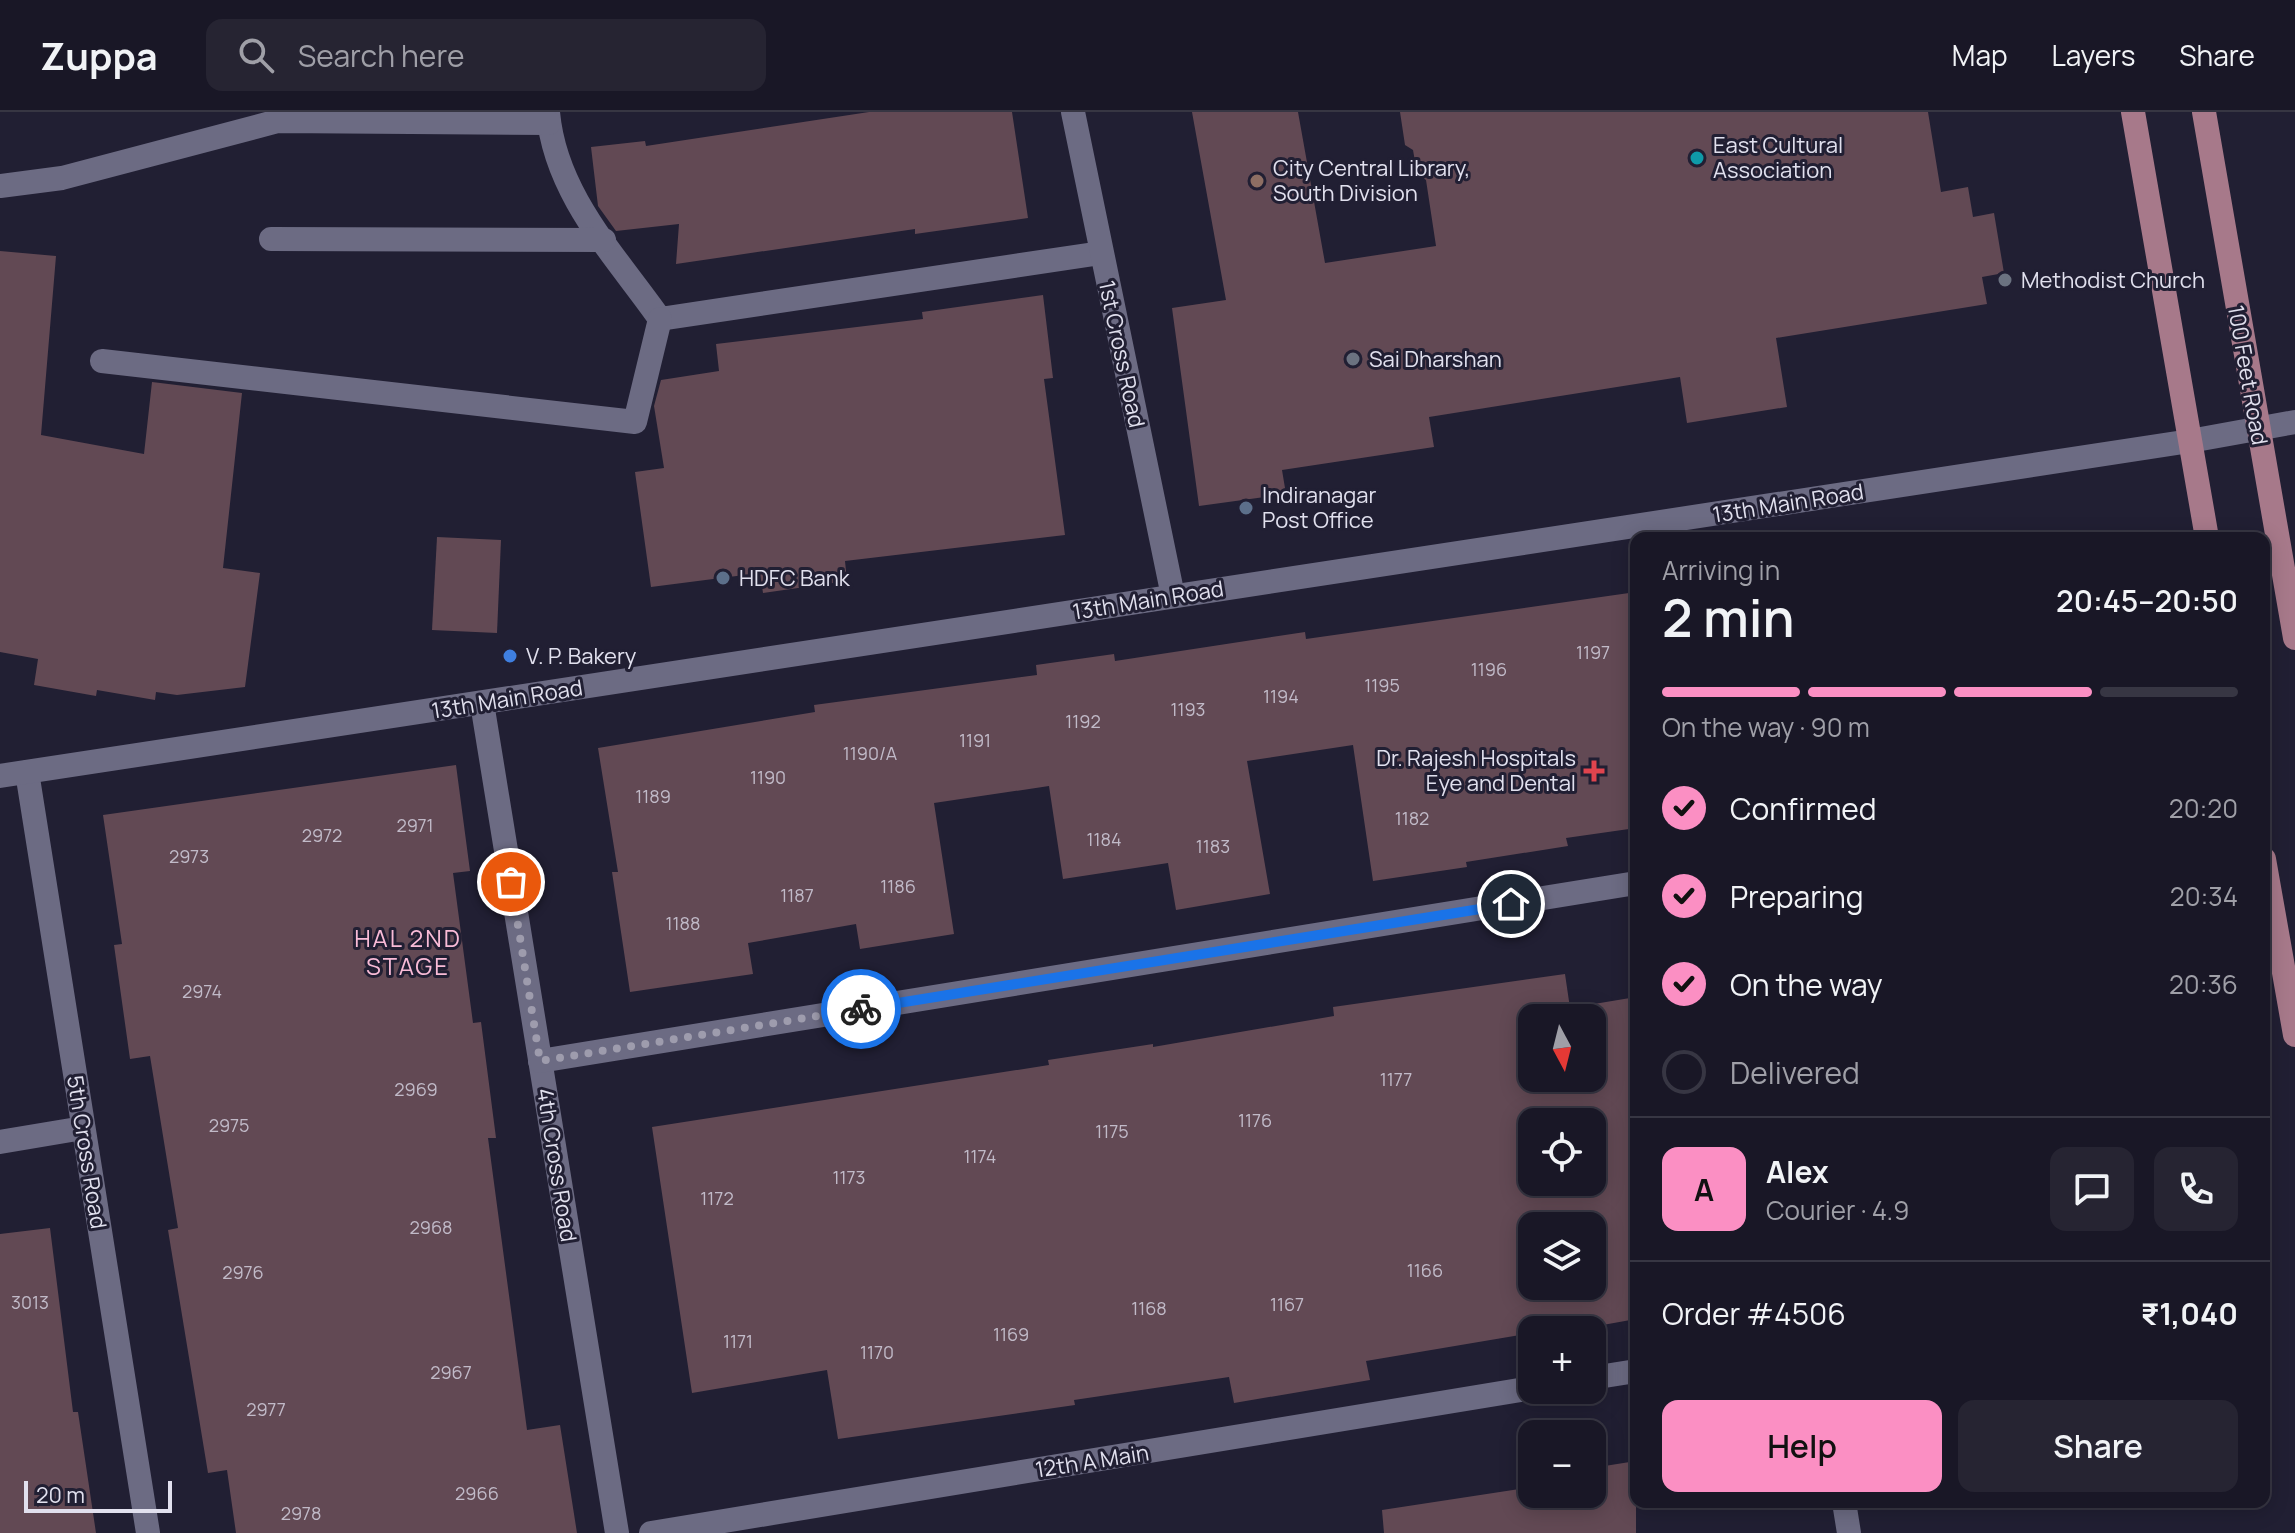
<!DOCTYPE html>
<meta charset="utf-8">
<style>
:root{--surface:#191726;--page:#262432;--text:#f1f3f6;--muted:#9f9fa7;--line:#373643;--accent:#fb8fc3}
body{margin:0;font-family:Manrope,sans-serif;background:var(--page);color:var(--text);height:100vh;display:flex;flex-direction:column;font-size:30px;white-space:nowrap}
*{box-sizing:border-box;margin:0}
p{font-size:26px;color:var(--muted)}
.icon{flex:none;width:44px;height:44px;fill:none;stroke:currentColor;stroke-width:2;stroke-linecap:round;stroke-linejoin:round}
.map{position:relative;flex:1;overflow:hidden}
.sheet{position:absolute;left:1630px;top:420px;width:640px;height:976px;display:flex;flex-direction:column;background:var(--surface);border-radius:16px;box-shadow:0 4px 20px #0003,0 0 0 2px var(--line)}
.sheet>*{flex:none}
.needle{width:52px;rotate:173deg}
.fabs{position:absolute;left:1518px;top:892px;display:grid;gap:16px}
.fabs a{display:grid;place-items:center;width:88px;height:88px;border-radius:16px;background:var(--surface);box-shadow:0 4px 20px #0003,0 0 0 2px var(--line);font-size:40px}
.scale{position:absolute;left:24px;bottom:20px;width:148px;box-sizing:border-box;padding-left:8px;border:4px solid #e1e0ee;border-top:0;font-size:22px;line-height:28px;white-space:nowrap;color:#e1e0ee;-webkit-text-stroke:6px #211f33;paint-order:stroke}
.pin{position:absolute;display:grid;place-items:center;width:68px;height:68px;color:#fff;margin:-34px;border:4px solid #fff;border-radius:50%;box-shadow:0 2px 8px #0007}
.courier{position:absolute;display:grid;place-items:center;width:80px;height:80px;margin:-40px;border:6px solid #1a73e8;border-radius:50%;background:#fff;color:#222;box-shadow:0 2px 10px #0007}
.head em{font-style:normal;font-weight:600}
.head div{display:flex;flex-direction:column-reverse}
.head{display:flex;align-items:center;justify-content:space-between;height:136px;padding:0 32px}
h1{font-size:52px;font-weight:600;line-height:60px}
.bar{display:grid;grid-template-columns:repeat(4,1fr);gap:12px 8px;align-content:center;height:96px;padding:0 32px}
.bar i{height:10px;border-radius:6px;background:var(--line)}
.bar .active{background:var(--accent)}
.bar p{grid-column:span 4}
.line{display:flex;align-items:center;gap:20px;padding:0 32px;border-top:2px solid var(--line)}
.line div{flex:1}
.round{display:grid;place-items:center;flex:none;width:84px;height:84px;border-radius:16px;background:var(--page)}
ol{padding:0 32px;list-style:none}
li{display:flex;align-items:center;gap:24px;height:88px}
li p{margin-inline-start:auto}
li .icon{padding:8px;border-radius:50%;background:var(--accent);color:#111;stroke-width:4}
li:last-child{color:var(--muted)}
li i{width:44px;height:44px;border:4px solid var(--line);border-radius:50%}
.button{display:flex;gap:16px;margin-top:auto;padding:16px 32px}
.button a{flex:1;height:92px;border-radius:16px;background:var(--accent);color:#111;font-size:32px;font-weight:600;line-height:92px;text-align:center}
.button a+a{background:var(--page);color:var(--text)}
header{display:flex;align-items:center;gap:48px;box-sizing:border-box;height:112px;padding:0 40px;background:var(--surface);border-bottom:2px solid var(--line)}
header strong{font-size:38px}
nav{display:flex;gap:44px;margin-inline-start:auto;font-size:28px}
.search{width:560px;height:72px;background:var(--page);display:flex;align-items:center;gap:20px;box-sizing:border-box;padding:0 28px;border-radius:16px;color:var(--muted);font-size:30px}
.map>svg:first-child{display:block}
.building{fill:#624954;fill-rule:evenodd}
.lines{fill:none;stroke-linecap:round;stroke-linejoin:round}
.minor{stroke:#6c6b83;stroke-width:24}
.major{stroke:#a7798a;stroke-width:24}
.done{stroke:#9e9cad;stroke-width:8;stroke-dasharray:0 14.4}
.route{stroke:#1a73e8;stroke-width:10}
.culture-dot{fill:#0f9aa8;stroke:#211f33;stroke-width:3}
.education-dot{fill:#8d6e63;stroke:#211f33;stroke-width:3}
.worship-dot{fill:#6b7280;stroke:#211f33;stroke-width:3}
.service-dot{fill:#5c6f8a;stroke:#211f33;stroke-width:3}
.shop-dot{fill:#3f7fe0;stroke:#211f33;stroke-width:3}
.health-dot{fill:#e0444e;stroke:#211f33;stroke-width:3}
.labels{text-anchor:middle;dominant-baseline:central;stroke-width:6;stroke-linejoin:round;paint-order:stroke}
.number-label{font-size:18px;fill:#c1bac8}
.poi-label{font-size:22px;fill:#e1e0ee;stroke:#211f33;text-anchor:start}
.street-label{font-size:22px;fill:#e1e0ee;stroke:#211f33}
.neighbourhood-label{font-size:24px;letter-spacing:2px;fill:#f9bbd7;stroke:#211f33}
</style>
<header>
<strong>Zuppa</strong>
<div class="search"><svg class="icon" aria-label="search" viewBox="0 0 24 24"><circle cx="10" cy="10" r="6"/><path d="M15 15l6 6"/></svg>Search here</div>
<nav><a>Map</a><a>Layers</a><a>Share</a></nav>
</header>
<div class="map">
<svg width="2295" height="1421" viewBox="0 0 2295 1421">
<rect width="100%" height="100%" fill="#211f33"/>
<g class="building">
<path d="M869 0H1012L1028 106 915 122V117L676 152 679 112 616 119 598 94 591 35 645 29 646 34Z"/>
<path d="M1192 0H1298L1325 151 1436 134 1426 68 1417 61 1413 38 1405 33 1400 0H1928L1941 80 1968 75 1973 105 1994 101 2004 161 1982 165 1987 192 1776 226 1787 295 1687 311 1680 265 1429 305 1434 335 1282 358 1286 382 1199 394 1172 196 1226 188Z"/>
<path d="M0 139 56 144 41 323 144 342 152 270 242 281 223 456 260 461 245 575 177 583 156 580 155 588 97 578 96 584 34 573 38 547 0 540Z"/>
<path d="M1043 183 1053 266 1044 267 1065 423 845 449 847 469 763 481 760 461 651 475 635 360 664 356 654 294 661 268 719 259 716 232 923 207 922 200Z"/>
<path d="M437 425 501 428 497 521 432 518Z"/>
<path d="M1636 480V716L1566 726 1568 734 1466 750 1467 755 1373 769 1353 633 1247 649 1270 782 1176 798 1168 751 1063 767 1049 674 934 691 954 822 860 837 856 812 748 831 753 862 630 880 612 760H618L598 636 815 600 814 593 1037 563 1036 553 1114 542 1115 549 1305 520 1306 527Z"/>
<path d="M456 653 470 759 453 761 473 911 481 910 496 1026H488L527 1318 560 1313 577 1421H236L227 1358 208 1361 168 1118 178 1116 150 944 130 947 114 833 122 832 103 703Z"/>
<path d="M1565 862 1570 896 1636 885V1207L1575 1218H1532V1221L1366 1249 1370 1268 1234 1291 1229 1265 1074 1288 1075 1293 838 1327 827 1258 692 1281 652 1015 1049 953 1048 948 1153 932V935L1334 904 1333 895ZM1532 906H1592V966H1532ZM1532 1010H1592V1070H1532ZM1532 1114H1592V1174H1532Z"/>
<path d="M50 1116 73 1300H78L96 1421H0V1122Z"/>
<path d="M1636 1349V1421H1384L1382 1398 1532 1375V1382H1592V1356Z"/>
</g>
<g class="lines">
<g class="minor">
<path d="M548 0C555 82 615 143 660 207L1101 141"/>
<path d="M1073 0 1173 484"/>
<path d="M0 74 62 66 278 9 549 11"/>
<path d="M271 127 604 128"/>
<path d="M102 249 635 310 660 207"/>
<path d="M482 591 617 1421"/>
<path d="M27 660 148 1421"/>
<path d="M0 664 2190 329 2295 310"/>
<path d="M540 949 1636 771"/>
<path d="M0 1030 83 1016"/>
<path d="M1592 1266 1636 1259"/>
<path d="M1844 1390 1849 1421"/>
<path d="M651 1421 1532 1276"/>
</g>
<g class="major">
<path d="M2133 0 2207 426"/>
<path d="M2204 0 2295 526"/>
<path d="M2264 747 2295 923"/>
</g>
</g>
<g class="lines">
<path class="done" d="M511 770 540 949 861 897"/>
<path class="route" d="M861 897 1511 792"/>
</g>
<circle class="culture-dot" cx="1697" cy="46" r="8"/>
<circle class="education-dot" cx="1257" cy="69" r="8"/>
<g class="worship-dot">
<circle cx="2005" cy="168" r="8"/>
<circle cx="1353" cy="247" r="8"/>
</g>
<g class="service-dot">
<circle cx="1246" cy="396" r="8"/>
<circle cx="723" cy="466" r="8"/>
</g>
<circle class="shop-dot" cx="510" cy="544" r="8"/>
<path class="health-dot" d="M1590 647h8v8h8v8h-8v8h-8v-8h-8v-8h8z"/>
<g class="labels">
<g class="number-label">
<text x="1593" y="540">1197</text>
<text x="1489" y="557">1196</text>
<text x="1382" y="573">1195</text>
<text x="1281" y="584">1194</text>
<text x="1188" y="597">1193</text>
<text x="1083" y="609">1192</text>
<text x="975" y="628">1191</text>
<text x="870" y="641">1190/A</text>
<text x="768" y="665">1190</text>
<text x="653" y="684">1189</text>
<text x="1412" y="706">1182</text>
<text x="415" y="713">2971</text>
<text x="322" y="723">2972</text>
<text x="1104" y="727">1184</text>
<text x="1213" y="734">1183</text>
<text x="189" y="744">2973</text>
<text x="898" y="774">1186</text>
<text x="797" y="783">1187</text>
<text x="683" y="811">1188</text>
<text x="202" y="879">2974</text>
<text x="1396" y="967">1177</text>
<text x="416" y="977">2969</text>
<text x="1255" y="1008">1176</text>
<text x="229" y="1013">2975</text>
<text x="1112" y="1019">1175</text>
<text x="980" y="1044">1174</text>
<text x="849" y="1065">1173</text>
<text x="717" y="1086">1172</text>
<text x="431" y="1115">2968</text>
<text x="1425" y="1158">1166</text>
<text x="243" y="1160">2976</text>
<text x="30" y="1190">3013</text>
<text x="1287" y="1192">1167</text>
<text x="1149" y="1196">1168</text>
<text x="1011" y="1222">1169</text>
<text x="738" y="1229">1171</text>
<text x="877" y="1240">1170</text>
<text x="451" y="1260">2967</text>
<text x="266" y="1297">2977</text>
<text x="477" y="1381">2966</text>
<text x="301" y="1401">2978</text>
</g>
<g class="poi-label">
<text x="1713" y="33">East Cultural<tspan x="1713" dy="25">Association</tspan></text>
<text x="1273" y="56">City Central Library,<tspan x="1273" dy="25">South Division</tspan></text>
<text x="2021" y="168">Methodist Church</text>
<text x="1369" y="247">Sai Dharshan</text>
<text x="1262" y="383">Indiranagar<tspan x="1262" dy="25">Post Office</tspan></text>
<text x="739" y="466">HDFC Bank</text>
<text x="526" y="544">V. P. Bakery</text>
<text x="1576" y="646" text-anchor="end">Dr. Rajesh Hospitals<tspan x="1576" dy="25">Eye and Dental</tspan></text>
</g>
<g class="street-label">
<text transform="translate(1122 242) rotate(78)">1st Cross Road</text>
<text transform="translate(2248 263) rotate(80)">100 Feet Road</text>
<text transform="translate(1788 391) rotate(-9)">13th Main Road</text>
<text transform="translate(1148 488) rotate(-9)">13th Main Road</text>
<text transform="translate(507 587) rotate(-9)">13th Main Road</text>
<text transform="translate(87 1040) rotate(81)">5th Cross Road</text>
<text transform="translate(557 1053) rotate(81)">4th Cross Road</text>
<text transform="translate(1092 1349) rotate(-9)">12th A Main</text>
</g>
<g class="neighbourhood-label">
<text x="408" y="825">HAL 2ND<tspan x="408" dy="28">STAGE</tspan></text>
</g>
</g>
</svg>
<div class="fabs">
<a><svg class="needle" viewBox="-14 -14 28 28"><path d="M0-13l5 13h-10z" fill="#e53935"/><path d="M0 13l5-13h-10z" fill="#9f9fa7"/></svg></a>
<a><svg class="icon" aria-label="locate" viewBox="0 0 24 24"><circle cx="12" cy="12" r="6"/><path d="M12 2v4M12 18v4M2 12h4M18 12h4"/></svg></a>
<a><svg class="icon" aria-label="layers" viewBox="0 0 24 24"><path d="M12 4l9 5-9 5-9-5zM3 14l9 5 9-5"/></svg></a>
<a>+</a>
<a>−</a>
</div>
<div class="scale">20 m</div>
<div class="pin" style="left:511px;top:770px;background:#ea580c"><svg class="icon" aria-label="bag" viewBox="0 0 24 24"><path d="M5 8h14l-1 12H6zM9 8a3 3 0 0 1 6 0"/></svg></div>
<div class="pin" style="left:1511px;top:792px;background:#1f2937"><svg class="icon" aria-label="home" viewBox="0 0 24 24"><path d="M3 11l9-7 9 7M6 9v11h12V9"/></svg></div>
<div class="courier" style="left:861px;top:897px"><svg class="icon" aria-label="bike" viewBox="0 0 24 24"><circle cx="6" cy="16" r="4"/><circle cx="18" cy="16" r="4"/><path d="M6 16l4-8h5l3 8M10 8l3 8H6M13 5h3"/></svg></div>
<section class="sheet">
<div class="head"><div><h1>2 min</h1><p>Arriving in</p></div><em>20:45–20:50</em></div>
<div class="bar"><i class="active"></i><i class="active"></i><i class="active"></i><i></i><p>On the way · 90 m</p></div>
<ol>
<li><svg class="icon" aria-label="check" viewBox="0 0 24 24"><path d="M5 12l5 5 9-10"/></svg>Confirmed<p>20:20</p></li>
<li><svg class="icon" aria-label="check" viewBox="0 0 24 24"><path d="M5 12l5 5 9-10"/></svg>Preparing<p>20:34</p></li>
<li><svg class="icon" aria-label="check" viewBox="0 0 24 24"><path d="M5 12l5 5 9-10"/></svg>On the way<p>20:36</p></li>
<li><i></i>Delivered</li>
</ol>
<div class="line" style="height:144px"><b class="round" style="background:var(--accent);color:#111">A</b><div><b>Alex</b><p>Courier · 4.9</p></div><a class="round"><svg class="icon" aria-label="chat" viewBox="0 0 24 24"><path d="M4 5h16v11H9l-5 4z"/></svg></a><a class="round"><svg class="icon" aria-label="phone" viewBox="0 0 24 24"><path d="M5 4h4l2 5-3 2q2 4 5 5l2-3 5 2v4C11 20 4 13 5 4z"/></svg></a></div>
<div class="line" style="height:104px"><div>Order #4506</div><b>₹1,040</b></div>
<div class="button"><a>Help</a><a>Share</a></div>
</section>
</div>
